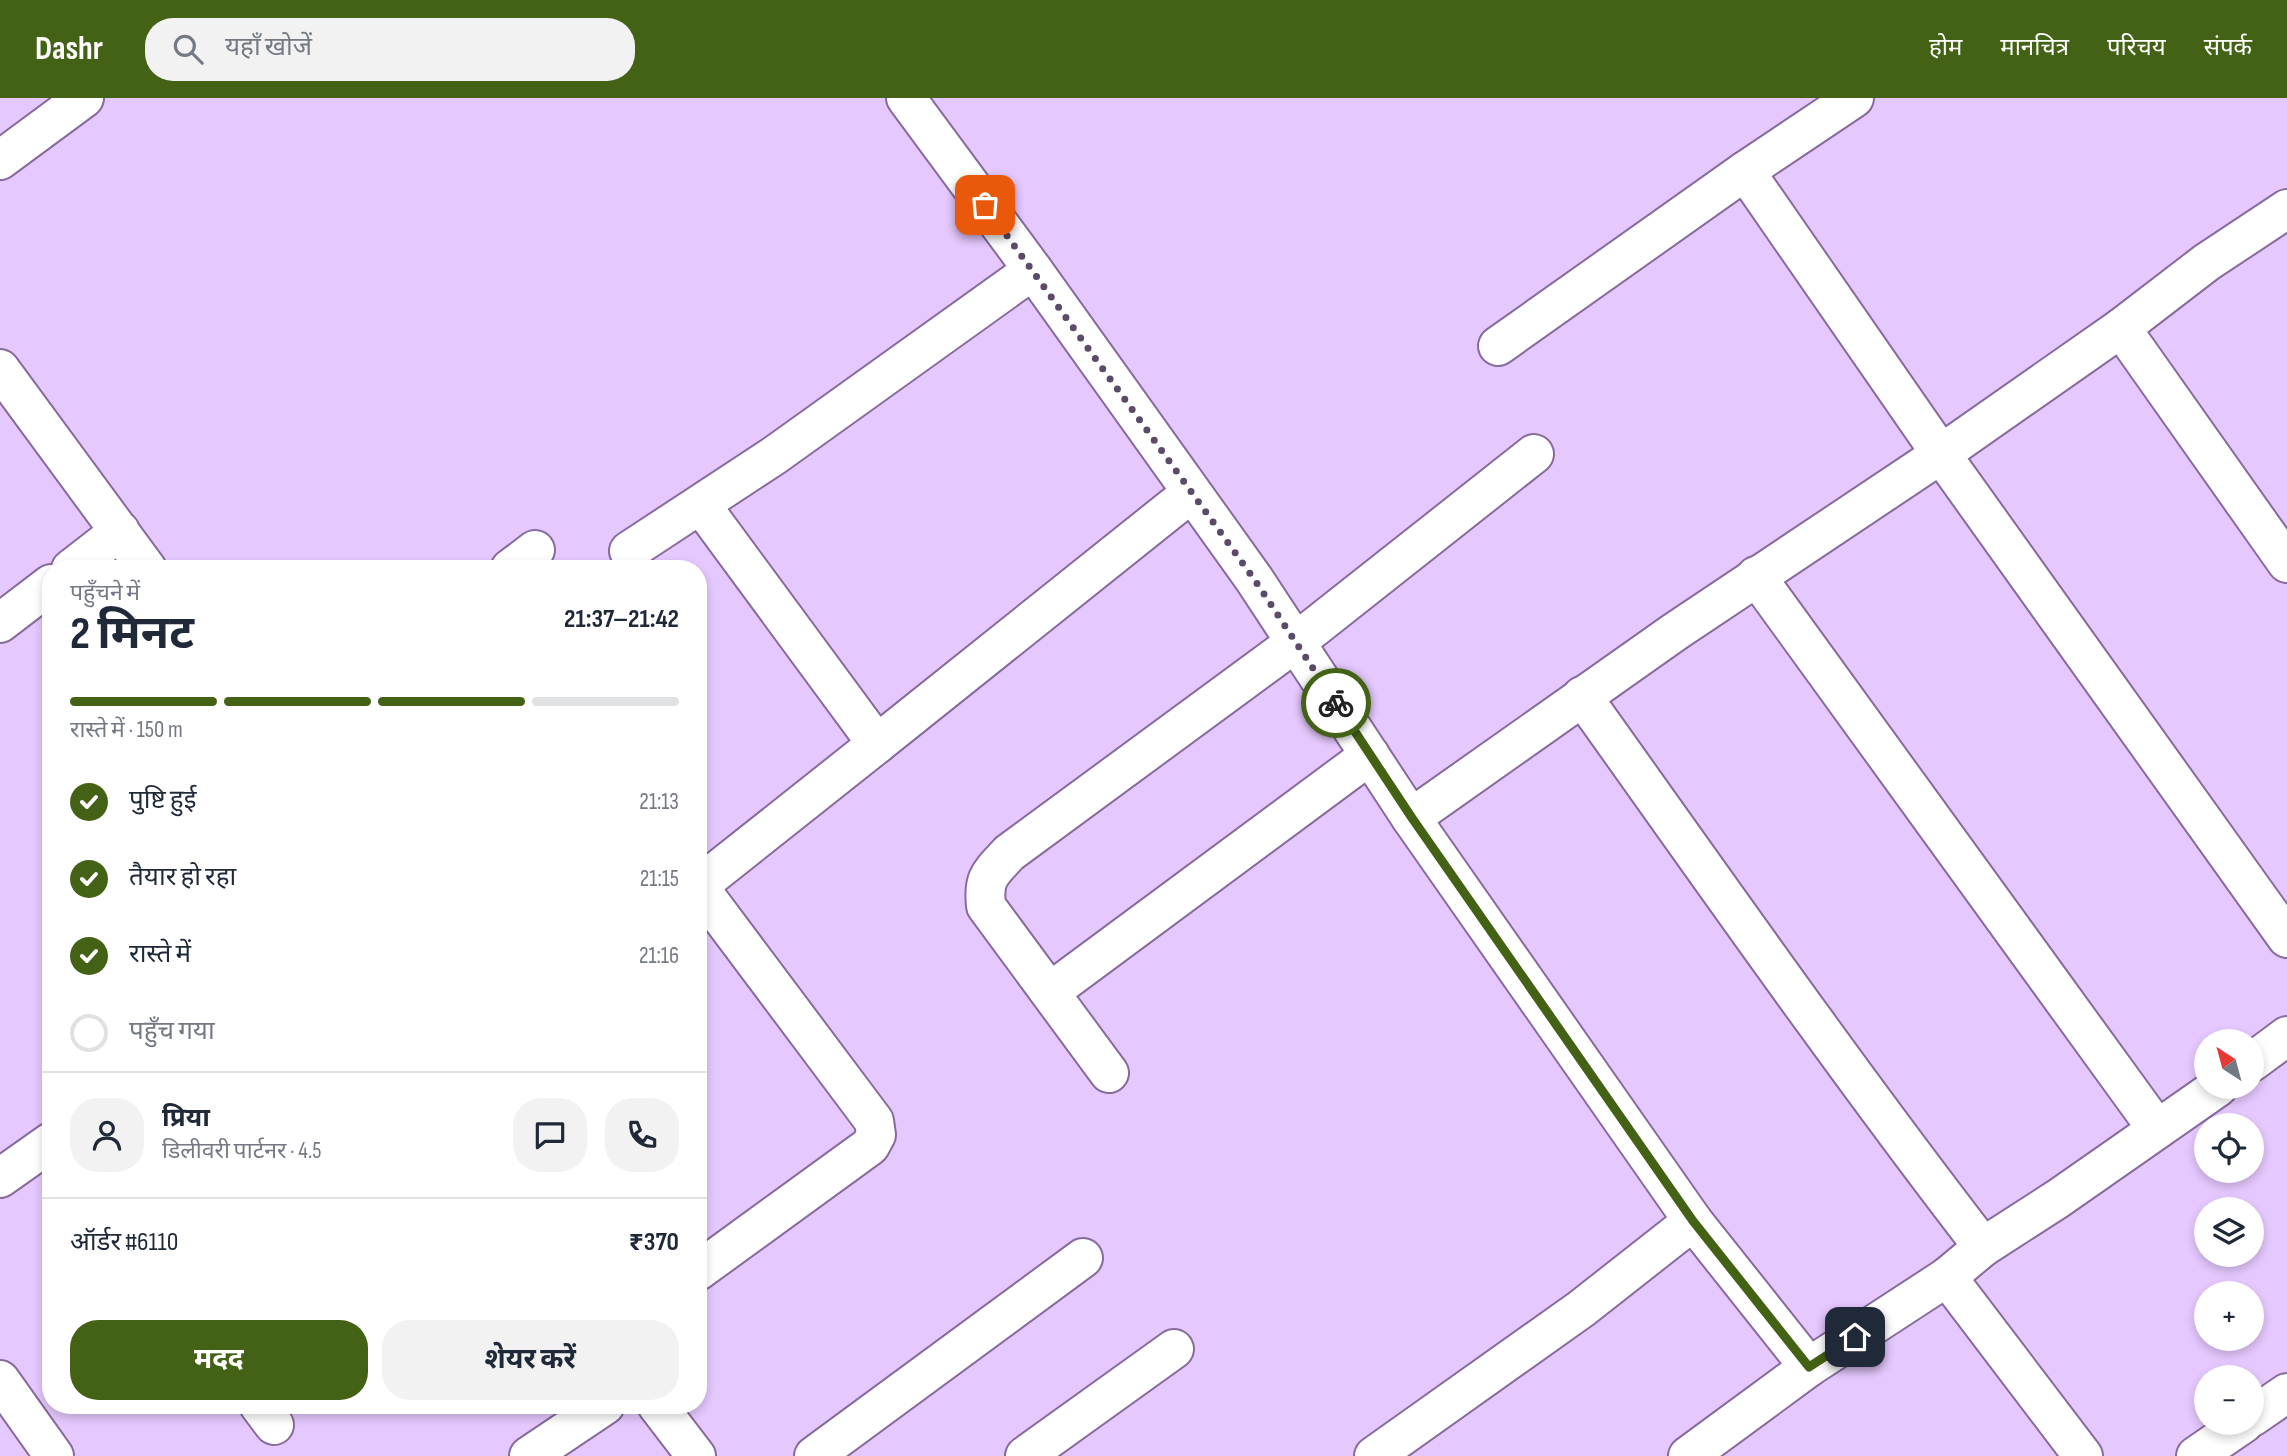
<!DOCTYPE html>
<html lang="hi">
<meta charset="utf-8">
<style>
:root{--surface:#fff;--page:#f2f2f3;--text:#1f2937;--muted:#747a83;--line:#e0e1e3;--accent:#446215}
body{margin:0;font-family:"Sofia Sans Condensed","Noto Sans Devanagari",sans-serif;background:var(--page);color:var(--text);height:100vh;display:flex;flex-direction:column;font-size:26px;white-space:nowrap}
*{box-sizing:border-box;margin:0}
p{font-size:23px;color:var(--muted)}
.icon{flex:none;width:38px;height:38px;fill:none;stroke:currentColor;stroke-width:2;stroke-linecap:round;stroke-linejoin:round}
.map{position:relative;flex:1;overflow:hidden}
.panel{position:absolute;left:42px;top:462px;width:665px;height:854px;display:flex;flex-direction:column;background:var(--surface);border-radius:28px;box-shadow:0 4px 10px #0003}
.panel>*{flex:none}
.needle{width:46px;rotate:324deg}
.fabs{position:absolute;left:2194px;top:931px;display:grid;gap:14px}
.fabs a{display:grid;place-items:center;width:70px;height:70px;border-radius:50%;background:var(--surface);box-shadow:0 4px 10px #0003;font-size:35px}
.pin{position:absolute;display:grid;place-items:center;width:60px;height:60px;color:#fff;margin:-30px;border-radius:14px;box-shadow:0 4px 10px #0006}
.courier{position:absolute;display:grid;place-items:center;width:70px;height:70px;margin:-35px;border:5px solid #446215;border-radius:50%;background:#fff;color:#222;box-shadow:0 2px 9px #0007}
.summary em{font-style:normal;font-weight:700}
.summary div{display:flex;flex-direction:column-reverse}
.summary{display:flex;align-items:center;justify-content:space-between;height:119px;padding:0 28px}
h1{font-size:46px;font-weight:700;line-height:52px}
.bar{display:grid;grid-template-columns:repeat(4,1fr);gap:10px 7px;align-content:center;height:84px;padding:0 28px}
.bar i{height:9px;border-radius:5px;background:var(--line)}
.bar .selected{background:var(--accent)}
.bar p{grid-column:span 4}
.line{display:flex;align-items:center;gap:18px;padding:0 28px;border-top:2px solid var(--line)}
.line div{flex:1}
.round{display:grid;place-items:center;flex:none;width:74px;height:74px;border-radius:28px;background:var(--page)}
ol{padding:0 28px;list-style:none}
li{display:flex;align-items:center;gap:21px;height:77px}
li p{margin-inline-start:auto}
li .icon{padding:7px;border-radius:50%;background:var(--accent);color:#fff;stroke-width:4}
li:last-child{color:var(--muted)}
li i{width:38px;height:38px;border:4px solid var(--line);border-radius:50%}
.button{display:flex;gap:14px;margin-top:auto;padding:14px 28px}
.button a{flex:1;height:80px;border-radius:28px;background:var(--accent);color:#fff;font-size:28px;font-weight:700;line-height:80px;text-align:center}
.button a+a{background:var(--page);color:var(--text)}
header{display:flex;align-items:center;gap:42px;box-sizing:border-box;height:98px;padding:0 35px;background:var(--accent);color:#fff}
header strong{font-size:33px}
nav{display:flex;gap:38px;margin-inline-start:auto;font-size:24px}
.search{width:490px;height:63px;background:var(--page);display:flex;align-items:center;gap:18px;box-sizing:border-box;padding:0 24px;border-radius:28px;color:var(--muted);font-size:26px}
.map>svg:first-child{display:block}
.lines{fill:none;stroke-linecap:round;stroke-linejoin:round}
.minor-casing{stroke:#866b9c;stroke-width:42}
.minor{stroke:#fff;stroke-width:38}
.done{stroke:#5b4a68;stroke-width:7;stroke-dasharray:0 12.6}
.route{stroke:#446215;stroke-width:9}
</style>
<header>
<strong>Dashr</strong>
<div class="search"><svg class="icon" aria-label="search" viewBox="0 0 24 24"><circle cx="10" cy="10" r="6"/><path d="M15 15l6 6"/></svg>यहाँ खोजें</div>
<nav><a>होम</a><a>मानचित्र</a><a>परिचय</a><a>संपर्क</a></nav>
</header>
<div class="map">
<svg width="2287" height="1358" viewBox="0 0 2287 1358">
<rect width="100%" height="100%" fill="#e5c8fe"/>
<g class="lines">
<defs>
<g id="minor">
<path d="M906 0 1033 172 1254 481 1411 720"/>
<path d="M0 62 84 0"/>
<path d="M1745 73 1941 356 2287 840"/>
<path d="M2121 230 2287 465"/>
<path d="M1498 248 1745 73 1854 0"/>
<path d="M0 271 147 471"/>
<path d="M701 407 877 646 1191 395"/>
<path d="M629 453 775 357 1033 172"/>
<path d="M71 471 120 433"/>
<path d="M510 471 535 452"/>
<path d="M1756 478 2157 1031"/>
<path d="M0 525 51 486"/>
<path d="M1582 598C1714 783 1844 969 1983 1149"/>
<path d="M698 788 874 1023 876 1037 870 1048 698 1173"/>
<path d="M698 788 877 646"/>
<path d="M1050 894 1370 657"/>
<path d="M2252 964 2287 938"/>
<path d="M1109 975 986 808C983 779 990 776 1009 755L1296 544 1534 356"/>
<path d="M0 1080 51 1044"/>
<path d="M1809 1269 1693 1123 1411 720 1676 533 1941 356 2121 230 2207 164 2287 111"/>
<path d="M0 1282 54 1358"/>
<path d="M259 1307 274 1327"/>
<path d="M657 1307 696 1358"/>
<path d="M2252 1319 2287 1295"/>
<path d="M529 1358 605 1307"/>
<path d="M814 1358 1083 1160"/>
<path d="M1025 1358 1174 1251"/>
<path d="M1374 1358 1581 1211 1693 1123"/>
<path d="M1688 1358 1809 1269 1947 1179"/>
<path d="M2083 1358 1947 1179 1983 1149 2059 1100 2218 989"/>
<path d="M2196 1358 2244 1325"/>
</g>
</defs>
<use href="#minor" class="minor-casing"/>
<use href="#minor" class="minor"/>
</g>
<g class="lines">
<path class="done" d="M985 107 1254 481 1336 605"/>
<path class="route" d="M1336 605 1412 720 1693 1123 1809 1269 1855 1239"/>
</g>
</svg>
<div class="fabs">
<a><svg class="needle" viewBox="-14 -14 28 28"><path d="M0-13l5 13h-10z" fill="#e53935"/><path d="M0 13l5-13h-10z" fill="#747a83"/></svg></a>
<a><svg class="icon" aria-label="locate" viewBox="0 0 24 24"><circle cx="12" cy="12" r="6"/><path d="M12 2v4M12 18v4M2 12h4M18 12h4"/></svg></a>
<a><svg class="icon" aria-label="layers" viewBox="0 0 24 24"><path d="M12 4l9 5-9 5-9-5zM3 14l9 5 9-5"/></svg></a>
<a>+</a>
<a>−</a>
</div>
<div class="pin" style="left:985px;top:107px;background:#ea580c"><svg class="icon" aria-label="bag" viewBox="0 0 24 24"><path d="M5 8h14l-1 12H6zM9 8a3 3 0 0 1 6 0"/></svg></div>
<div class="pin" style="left:1855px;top:1239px;background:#1f2937"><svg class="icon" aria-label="home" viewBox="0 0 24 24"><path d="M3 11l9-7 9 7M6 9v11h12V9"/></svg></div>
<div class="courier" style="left:1336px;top:605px"><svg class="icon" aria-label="bike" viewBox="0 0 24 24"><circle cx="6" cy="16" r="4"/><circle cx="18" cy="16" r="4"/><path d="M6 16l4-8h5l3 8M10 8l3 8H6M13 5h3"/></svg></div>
<section class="panel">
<div class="summary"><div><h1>2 मिनट</h1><p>पहुँचने में</p></div><em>21:37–21:42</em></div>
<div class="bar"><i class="selected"></i><i class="selected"></i><i class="selected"></i><i></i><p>रास्ते में · 150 m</p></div>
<ol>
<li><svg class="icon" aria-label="check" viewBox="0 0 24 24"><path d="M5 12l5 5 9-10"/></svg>पुष्टि हुई<p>21:13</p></li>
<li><svg class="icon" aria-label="check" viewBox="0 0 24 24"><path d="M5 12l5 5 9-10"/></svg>तैयार हो रहा<p>21:15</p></li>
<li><svg class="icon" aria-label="check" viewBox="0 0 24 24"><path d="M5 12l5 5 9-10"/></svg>रास्ते में<p>21:16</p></li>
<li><i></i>पहुँच गया</li>
</ol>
<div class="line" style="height:126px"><a class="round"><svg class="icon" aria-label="person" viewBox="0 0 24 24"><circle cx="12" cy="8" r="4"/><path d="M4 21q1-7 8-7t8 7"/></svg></a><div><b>प्रिया</b><p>डिलीवरी पार्टनर · 4.5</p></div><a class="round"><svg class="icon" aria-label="chat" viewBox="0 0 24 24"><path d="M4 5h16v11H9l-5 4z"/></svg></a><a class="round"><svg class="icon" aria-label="phone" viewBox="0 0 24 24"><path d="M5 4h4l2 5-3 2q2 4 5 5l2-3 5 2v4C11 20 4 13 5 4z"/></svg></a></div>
<div class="line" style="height:91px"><div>ऑर्डर #6110</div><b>₹370</b></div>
<div class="button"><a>मदद</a><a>शेयर करें</a></div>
</section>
</div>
